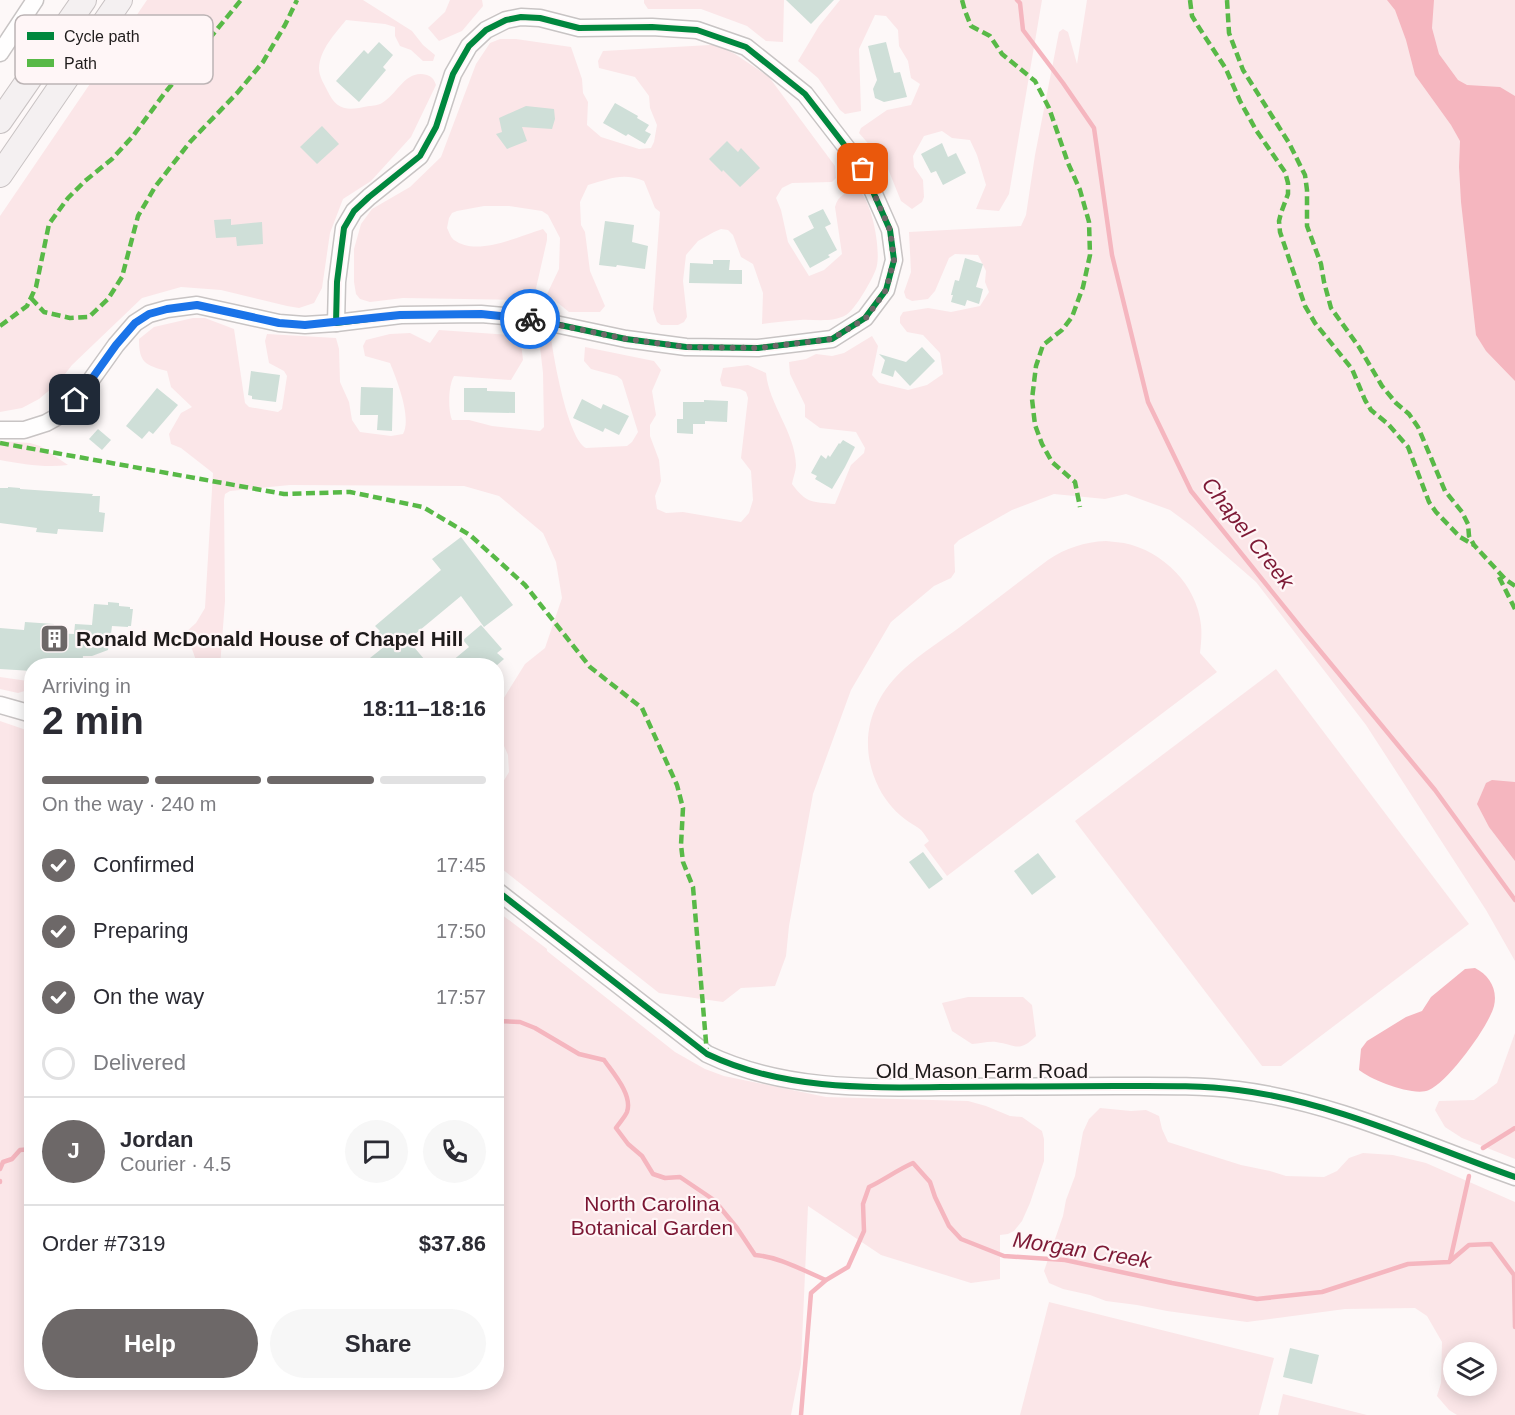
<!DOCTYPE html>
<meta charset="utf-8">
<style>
:root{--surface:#fff;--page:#f7f7f7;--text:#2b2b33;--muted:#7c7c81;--line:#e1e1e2;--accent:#6d6868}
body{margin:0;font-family:Helvetica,sans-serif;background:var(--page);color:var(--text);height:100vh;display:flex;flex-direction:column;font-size:22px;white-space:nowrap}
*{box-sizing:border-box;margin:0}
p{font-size:20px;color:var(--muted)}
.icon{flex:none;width:33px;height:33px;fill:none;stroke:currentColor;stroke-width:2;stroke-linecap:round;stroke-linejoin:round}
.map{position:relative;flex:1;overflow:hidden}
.sheet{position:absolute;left:24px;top:658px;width:480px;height:732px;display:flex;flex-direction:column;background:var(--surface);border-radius:24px;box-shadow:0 3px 15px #0003}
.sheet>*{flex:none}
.fabs{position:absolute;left:1443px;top:1342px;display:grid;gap:12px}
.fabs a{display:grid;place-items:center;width:54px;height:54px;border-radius:50%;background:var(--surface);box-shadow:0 3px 15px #0003;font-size:30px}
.pin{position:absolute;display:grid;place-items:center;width:51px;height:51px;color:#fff;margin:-26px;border-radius:12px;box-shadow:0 3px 9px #0006}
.courier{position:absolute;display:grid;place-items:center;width:60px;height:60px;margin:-30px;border:4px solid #1a73e8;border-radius:50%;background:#fff;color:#222;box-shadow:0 2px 8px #0007}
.headline em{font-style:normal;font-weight:800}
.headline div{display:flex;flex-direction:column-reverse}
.headline{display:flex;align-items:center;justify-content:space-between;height:102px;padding:0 18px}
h1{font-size:39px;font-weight:800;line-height:45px}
.bar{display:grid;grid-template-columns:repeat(4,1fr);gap:9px 6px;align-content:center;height:72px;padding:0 18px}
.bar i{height:8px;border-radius:4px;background:var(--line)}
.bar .selected{background:var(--accent)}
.bar p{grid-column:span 4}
.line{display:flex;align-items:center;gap:15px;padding:0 18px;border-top:2px solid var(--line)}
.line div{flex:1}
.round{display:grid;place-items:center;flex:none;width:63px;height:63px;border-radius:32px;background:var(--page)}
ol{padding:0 18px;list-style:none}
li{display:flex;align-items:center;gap:18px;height:66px}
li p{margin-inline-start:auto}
li .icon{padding:6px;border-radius:50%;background:var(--accent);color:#fff;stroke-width:4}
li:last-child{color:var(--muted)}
li i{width:33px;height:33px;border:3px solid var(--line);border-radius:50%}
.cta{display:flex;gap:12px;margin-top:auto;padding:12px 18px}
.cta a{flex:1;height:69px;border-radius:36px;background:var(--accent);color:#fff;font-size:24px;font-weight:800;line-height:69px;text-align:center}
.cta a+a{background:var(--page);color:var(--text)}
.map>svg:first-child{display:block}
.green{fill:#fbe6e8;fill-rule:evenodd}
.water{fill:#f5b6bf}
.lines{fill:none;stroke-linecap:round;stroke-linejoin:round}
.stream{stroke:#f5b6bf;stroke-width:4.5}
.building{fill:#cfdfd8}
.minor-casing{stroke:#c8c4c4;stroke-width:19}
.highway-casing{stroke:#c8c2c3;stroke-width:26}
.minor{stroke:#fffefe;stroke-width:16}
.highway{stroke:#f4f0f1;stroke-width:24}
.quiet{stroke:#58b947;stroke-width:4.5;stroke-dasharray:9 4.5;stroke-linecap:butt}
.cycleway-casing{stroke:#fff6f7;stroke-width:10}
.cycleway{stroke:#00873e;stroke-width:6}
.done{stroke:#6d6868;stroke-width:6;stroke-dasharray:0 10.8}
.route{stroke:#1a73e8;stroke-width:8}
.labels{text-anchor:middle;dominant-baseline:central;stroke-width:4.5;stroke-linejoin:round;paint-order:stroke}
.poi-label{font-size:21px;font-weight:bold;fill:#1f1b1b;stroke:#fff6f7;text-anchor:start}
.street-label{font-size:21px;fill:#1f1b1b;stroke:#fff6f7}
.park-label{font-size:21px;fill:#7a1532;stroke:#fff6f7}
.water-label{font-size:22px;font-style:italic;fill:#7d1935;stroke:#fff6f7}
.key{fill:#fff6f7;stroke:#bcb4b5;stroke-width:1.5}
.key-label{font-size:16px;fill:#1f1b1b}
</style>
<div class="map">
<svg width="1515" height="1415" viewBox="0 0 1515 1415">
<rect width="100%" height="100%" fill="#fdf8f8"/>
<g class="green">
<path d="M147 0H363L412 31 423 45 435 55 433 61H423L411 50 400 46 395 36V27L385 24 346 20C335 34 320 49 319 68 319 76 323 82 327 90 337 111 347 111 369 106 373 106 379 105 382 103 398 94 405 69 427 75 432 77 434 79 436 85L411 137 371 181 343 199 330 233 322 288 314 303 299 308 287 306 221 290 181 287 142 298 72 365 58 383 39 399 22 408 0 412V216Z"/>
<path d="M450 0H482L483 6 462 31 439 41 428 28 445 12Z"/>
<path d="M644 0H784L783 42 766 41 747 26 701 9H648L644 3Z"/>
<path d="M840 0H1042L1009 194 999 211 976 209 986 185 977 155 970 140 952 138 942 131 924 136 913 156 914 167 923 180 924 197 922 202 912 209 901 201 886 164 859 133 861 128 887 110 911 105 920 84 911 78 908 61 899 46 898 30 886 16 875 15 859 49 861 111 845 114 840 110 818 78 798 61 819 26Z"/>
<path d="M1087 0H1515V961L1486 910 1366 725 1256 582 1193 527 1170 510 1126 494 1105 499 1054 494 1012 510 959 540 954 545 955 572 951 578 934 586 891 622 851 690 813 794 789 926 786 956 775 986 741 988 723 1002 659 993 497 865V787H500L509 772 508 755 497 730V709L525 664 545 648 562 598 556 562 543 533 499 496 464 486 290 485 230 491 225 494 224 500 225 601 220 666H198L186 632 196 623 205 608 213 473 181 448 171 444 169 434 181 413 192 407 171 387 167 371C145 365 139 363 139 339L154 327 193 318H205L234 329 245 403 249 407 278 412 282 409 287 376 284 371 269 363 265 341 267 334 336 338 339 349 340 382 349 402 352 420 360 432 391 436 403 434C412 418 397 380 390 363L365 356 363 346 366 340 390 334 410 333 430 343 439 330 511 335 521 343 523 360 511 380 454 376C448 386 448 410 452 420H469L492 426 540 431 544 427 543 373 540 347 541 341 545 338H551C554 360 568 439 586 448L627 446 632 442 638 432 622 380 617 376 591 369 584 361 585 347 654 361 661 370 652 391 656 415 650 425V436L659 460 661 481 655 496 657 509 666 513 683 512 741 522 749 513 753 500 751 471 741 458 748 398 746 392 740 389 722 386 720 380 723 368 748 365 766 373C769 405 795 432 796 465 796 471 793 478 792 484 806 503 812 502 835 504L851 465 864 453 865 448 856 432 820 428 805 417V405L790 374 789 362 806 359 816 354 832 356 844 353 872 336 878 346 872 375 879 383 908 390 927 385 943 374 940 353 923 335 907 332 900 323V317L903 312 928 308 951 312 980 306 989 292 985 282 986 271 978 255 955 254 949 258 935 291 928 299 912 301 906 298 904 292 911 272 909 232 1021 226 1026 215 1035 155 1059 32 1063 29 1068 32 1077 64Z"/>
<path d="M500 39H516L571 47 582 79 583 93 588 102 587 125 601 137 639 149 651 148 654 142 657 125 650 108 649 96 635 77 599 68 598 61 603 51 710 45H716L735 54 769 77 835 166 836 178 832 182 792 183 782 188 776 198 781 210 788 242 809 276 824 270 842 254 835 207C838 195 846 192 858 190 872 199 882 253 876 269 872 280 855 310 846 315 832 323 814 319 800 320 787 321 775 322 762 324L763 293 753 264 741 257 733 235 728 230 721 229 714 232 698 241 686 255 683 281 687 317 684 322 678 325H661L657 322 653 309 660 212 655 208 644 181C623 172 609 179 588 185L580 202 581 225 585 232 590 271 605 306 600 312H569L547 294 559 269 560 238 548 215 542 211 509 206H484L457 211 452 213 449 218 447 228C449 232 451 238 454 240 477 257 519 236 543 229L547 234V240L534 297 520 300 403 298 370 302 360 299 356 294 354 282V249L361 224 372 209 410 187 441 157 476 64 490 43Z"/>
<path d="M0 441 30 443 40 446 68 465C45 468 23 464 0 460Z"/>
<path d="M1106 541C1112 542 1118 542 1124 543 1163 551 1197 585 1201 625 1202 635 1201 644 1200 653L1217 672 947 876 924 845 929 841C926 837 924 833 921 830 918 827 913 825 909 822 897 814 886 802 879 788 857 744 869 700 905 668 922 653 942 640 960 627 989 605 1019 582 1048 560 1066 548 1084 542 1106 541Z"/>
<path d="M1276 669 1469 924 1281 1066H1262L1075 821Z"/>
<path d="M0 677 28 681 31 685V689L18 693 0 689Z"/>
<path d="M0 721 32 732V1383H496L497 911 547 949V951L675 1052 705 1069 724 1076 826 1097 968 1101 986 1106 1010 1116 1022 1117 1042 1131 1044 1139V1161L1030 1203 1022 1221 1014 1231 1008 1234 1000 1235V1279L971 1283 881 1255 808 1206 801 1364 791 1415H0Z"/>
<path d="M968 997H1023L1032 1005 1036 1036C1019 1053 1016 1045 996 1042 988 1041 980 1044 972 1044L952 1031 942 1003Z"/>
<path d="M1515 1033V1159L1462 1138 1445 1127 1435 1110 1439 1101 1474 1100 1497 1083Z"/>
<path d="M1100 1108 1131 1111 1146 1110 1159 1116 1162 1129 1168 1142 1241 1165 1270 1171 1286 1176 1324 1177 1337 1171 1349 1158 1363 1153 1393 1155 1426 1163 1515 1202V1415H1457L1449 1410 1437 1396 1441 1383 1442 1342 1427 1316 1415 1308 1345 1309 1247 1322 1167 1311 1137 1305 1106 1301 1090 1295 1063 1289 1049 1283 1044 1271 1063 1216 1066 1200 1075 1176 1083 1132 1089 1119ZM1454 1353H1486V1386H1454Z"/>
<path d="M1049 1302 1274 1358 1259 1415H1020Z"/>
<path d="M1283 1394 1367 1415H1278Z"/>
</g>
<g class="water">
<path d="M1387 0H1434L1432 28 1439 54 1458 80 1467 85 1500 87 1515 96V381L1486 351 1476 335 1461 202 1459 167 1460 141 1451 125 1415 75 1406 40 1395 10Z"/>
<path d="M1492 780 1515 782V861L1489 827 1477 804 1486 783Z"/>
<path d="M1475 968C1489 975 1498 989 1494 1006 1489 1026 1448 1082 1429 1090 1414 1097 1371 1080 1359 1070L1361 1049 1367 1041 1406 1017 1422 1011 1431 997 1465 969Z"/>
</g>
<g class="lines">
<g class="stream">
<path d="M1017 0 1020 3 1023 30 1063 83 1094 128 1112 255 1148 402 1191 491 1302 629 1435 790 1515 900"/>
<path d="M496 1021 520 1022 535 1028 579 1054 604 1060C613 1073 633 1095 627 1112 625 1117 619 1123 616 1128L628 1144 642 1156 653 1174 665 1178 680 1177 714 1200 737 1228 755 1255C780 1257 802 1270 826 1280"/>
<path d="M1483 1148 1515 1128"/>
<path d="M0 1169 3 1162 12 1159 20 1150 32 1149"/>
<path d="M0 1181V1182"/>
<path d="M1450 1261 1469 1176"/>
<path d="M801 1415 811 1293 826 1280 848 1267 864 1231 863 1204 869 1187C884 1180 897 1170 913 1163L930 1182 935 1197 949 1226 961 1239 1004 1256 1065 1260 1172 1283 1257 1299 1322 1292 1408 1264 1449 1262 1469 1245 1491 1244 1514 1275 1515 1327"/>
</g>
</g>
<g class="building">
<path d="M786 0H834L811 24Z"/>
<path d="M379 42 393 55 383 67 386 70 359 102 336 81 364 50 368 54Z"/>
<path d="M886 42 894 73 900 72 907 97 884 102 875 98 873 89 877 80 868 46Z"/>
<path d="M615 103 638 116 637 118 649 125 645 131 651 134 645 144 628 134 626 136 603 123Z"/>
<path d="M526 106 554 109 555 119 552 129 522 127 527 141 507 149 496 134 502 132 499 118Z"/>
<path d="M322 126 339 144 317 164 300 147Z"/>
<path d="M727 141 738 152 741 148 760 168 740 187 723 170 722 172 709 159Z"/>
<path d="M942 143 948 157 956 153 966 173 943 185 936 171 931 173 921 154Z"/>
<path d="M823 209 831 224 825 227 837 250 828 255 830 257 810 268 793 239 814 228 808 216Z"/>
<path d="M231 219V225L262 222 263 244 237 246 236 237 216 238 214 220Z"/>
<path d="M605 221 634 225 632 242 648 246 645 269 617 265 616 267 599 265Z"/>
<path d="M965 258 983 264 976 287 983 289 979 304 967 300 965 306 951 302 953 295H951L955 280 959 281Z"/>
<path d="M713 260H730L729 270H742V284L689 283 690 263 713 264Z"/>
<path d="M922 347 935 361 910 386 895 370 893 377 881 373 885 360 879 354 906 362Z"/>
<path d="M251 371 280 375 276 402 252 399V396L248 395Z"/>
<path d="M361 387 393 388 392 431 377 430 378 415H360Z"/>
<path d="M157 388 178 405 153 434 149 431 142 439 126 426Z"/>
<path d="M464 388H487V391L515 392V413L464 412Z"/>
<path d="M582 399 601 409 603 404 629 416 619 435 605 428 603 432 573 418Z"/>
<path d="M704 400 728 401 727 422 705 421V424H693V434L677 433V419H683V402H704Z"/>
<path d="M98 429 111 440 102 450 89 439Z"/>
<path d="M843 440 855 447 845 467 832 489 815 479 817 476 811 473 821 455 826 459 828 455 830 457 839 443 840 444Z"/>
<path d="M8 487 20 488V489L93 494 92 496H100L99 512 105 513 103 532 58 529 57 534 36 532 37 528 0 523V488H8Z"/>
<path d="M461 537 513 605 484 627 461 596 408 640 430 666H360L385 646 376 635 380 631 375 626 441 570 432 559Z"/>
<path d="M108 602 119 603V606L130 607V609H133L131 626H128V627L112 626 110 642 109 641 108 650 92 656H83L82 666H32V671L0 669V628L24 630 25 622 54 624 53 633 74 634 75 624 92 625 94 604 108 605Z"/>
<path d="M481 625 502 649 497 653 504 659 496 666H446L469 647 463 640Z"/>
<path d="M923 852 943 879 929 889 909 862Z"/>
<path d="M1038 853 1056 877 1032 895 1014 871Z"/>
<path d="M1290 1348 1319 1355 1312 1384 1283 1377Z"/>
</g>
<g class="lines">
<defs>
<g id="minor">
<path d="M521 17 540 18 579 28 652 27 697 30 746 47 805 94 863 169 890 230 894 260 886 290 865 318 832 339 758 348 686 347 626 339 527 318 481 314 401 315 336 323 337 282 344 228 354 211 369 197 420 156 436 127 453 74 469 46 486 30 506 20Z"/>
<path d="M0 53 35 0"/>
<path d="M0 430H24L46 423 64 413 86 387 116 345 135 323 149 314 167 309 197 305 279 323 305 325 336 323"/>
<path d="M0 705 32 714"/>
<path d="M496 890 707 1054C782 1090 866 1088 947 1087 1003 1087 1060 1086 1116 1086 1156 1086 1198 1085 1238 1090 1335 1102 1424 1145 1515 1177"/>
</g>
<g id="highway">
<path d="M0 121 84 0"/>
<path d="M0 175 120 0"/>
</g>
</defs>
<use href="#minor" class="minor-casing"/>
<use href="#highway" class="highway-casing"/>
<use href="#minor" class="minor"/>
<use href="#highway" class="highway"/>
<g class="quiet">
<path d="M962 0 965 11 971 26 990 36 1002 54 1035 81 1049 108 1068 163 1080 190 1089 222 1090 255 1083 287 1072 317 1062 330 1043 345 1036 366 1032 399 1035 425 1042 444 1052 462 1075 482 1080 507"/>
<path d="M1190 0 1192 16 1198 26 1226 69 1240 101 1256 130 1285 172 1288 183V194L1281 213 1279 221 1280 232 1305 306 1315 323 1352 369 1365 400 1371 410 1388 424 1408 447 1429 502 1436 512 1460 537 1474 545"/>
<path d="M1227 0 1229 33 1243 70 1289 143 1305 175 1307 190V226L1321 264 1324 282 1331 308 1359 347 1382 386 1396 403 1409 414 1418 427 1445 491 1462 512 1468 524 1469 536 1474 545 1506 580 1515 586"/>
<path d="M31 298 44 312 70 318 89 317 108 299 122 277 138 216 155 187 190 142 238 92 263 62 285 25 297 0"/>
<path d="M0 326 27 306 36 287 49 224 68 198 85 181 112 159 133 136 164 94 241 0"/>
<path d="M0 443 284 494 350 492 423 507 470 535 525 585 590 667 642 708 677 785 683 808 681 845 683 862 693 887 707 1054"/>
<path d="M1499 577 1515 609"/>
</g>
<defs>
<g id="cycleway">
<path d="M521 17 540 18 579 28 652 27 697 30 746 47 805 94 863 169 890 230 894 260 886 290 865 318 832 339 758 348 686 347 626 339 527 318 481 314 401 315 336 323 337 282 344 228 354 211 369 197 420 156 436 127 453 74 469 46 486 30 506 20Z"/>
<path d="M496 890 707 1054C782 1090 866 1088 947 1087 1003 1087 1060 1086 1116 1086 1156 1086 1198 1085 1238 1090 1335 1102 1424 1145 1515 1177"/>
</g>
</defs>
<use href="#cycleway" class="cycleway-casing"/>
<use href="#cycleway" class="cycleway"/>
</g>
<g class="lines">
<path class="done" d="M530 319 626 339 686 347 758 348 832 339 866 318 886 290 894 260 890 230 863 169"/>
<path class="route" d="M75 400 86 387 116 345 135 323 149 314 167 309 197 305 279 323 305 325 400 315 481 314 530 319"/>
</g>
<defs>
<symbol id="building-square" viewBox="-11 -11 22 22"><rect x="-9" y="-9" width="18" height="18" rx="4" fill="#6d6868" stroke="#fff6f7"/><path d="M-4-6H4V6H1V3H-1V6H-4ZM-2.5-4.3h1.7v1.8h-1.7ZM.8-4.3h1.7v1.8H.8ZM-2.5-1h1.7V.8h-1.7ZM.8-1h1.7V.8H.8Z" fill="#fff"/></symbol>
</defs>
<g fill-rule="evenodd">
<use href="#building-square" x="38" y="622" width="33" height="33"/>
</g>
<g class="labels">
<g class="poi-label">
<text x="76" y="638">Ronald McDonald House of Chapel Hill</text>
</g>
<g class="street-label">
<text x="982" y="1070">Old Mason Farm Road</text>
</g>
<g class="park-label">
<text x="652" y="1203">North Carolina<tspan x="652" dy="24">Botanical Garden</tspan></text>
</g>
<g class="water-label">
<text transform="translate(1248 533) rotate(52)">Chapel Creek</text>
<text transform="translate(1082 1250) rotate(9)">Morgan Creek</text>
</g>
</g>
<rect x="15" y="15" width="198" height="69" rx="9" class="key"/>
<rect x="27" y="32" width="27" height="8" fill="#00873e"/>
<rect x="27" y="59" width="27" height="8" fill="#58b947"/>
<g class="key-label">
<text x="64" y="42">Cycle path</text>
<text x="64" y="69">Path</text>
</g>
</svg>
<div class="fabs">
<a><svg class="icon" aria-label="layers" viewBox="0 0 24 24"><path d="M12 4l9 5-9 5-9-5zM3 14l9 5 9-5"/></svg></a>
</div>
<div class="pin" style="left:863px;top:169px;background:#ea580c"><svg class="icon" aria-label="bag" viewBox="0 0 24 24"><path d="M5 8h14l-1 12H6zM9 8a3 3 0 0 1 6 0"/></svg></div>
<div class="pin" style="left:75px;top:400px;background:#1f2937"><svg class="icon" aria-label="home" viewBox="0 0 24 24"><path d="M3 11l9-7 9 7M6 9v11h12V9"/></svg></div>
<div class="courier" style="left:530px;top:319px"><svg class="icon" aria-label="bike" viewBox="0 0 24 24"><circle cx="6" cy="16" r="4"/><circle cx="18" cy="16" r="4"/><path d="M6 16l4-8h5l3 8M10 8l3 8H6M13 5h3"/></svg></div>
<section class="sheet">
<div class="headline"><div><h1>2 min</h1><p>Arriving in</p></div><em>18:11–18:16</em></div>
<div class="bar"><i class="selected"></i><i class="selected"></i><i class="selected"></i><i></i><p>On the way · 240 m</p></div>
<ol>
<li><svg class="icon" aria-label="check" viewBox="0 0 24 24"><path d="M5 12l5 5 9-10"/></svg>Confirmed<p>17:45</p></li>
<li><svg class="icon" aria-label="check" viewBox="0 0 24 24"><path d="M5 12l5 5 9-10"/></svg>Preparing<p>17:50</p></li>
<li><svg class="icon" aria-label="check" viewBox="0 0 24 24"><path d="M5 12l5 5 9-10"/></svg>On the way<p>17:57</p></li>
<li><i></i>Delivered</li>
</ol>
<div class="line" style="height:108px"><b class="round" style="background:var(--accent);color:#fff">J</b><div><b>Jordan</b><p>Courier · 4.5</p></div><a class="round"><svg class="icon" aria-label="chat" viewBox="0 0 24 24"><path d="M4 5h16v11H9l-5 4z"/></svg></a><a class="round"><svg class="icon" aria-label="phone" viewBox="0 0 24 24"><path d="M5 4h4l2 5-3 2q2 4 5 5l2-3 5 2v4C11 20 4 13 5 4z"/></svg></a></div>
<div class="line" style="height:78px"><div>Order #7319</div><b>$37.86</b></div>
<div class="cta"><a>Help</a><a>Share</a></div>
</section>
</div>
